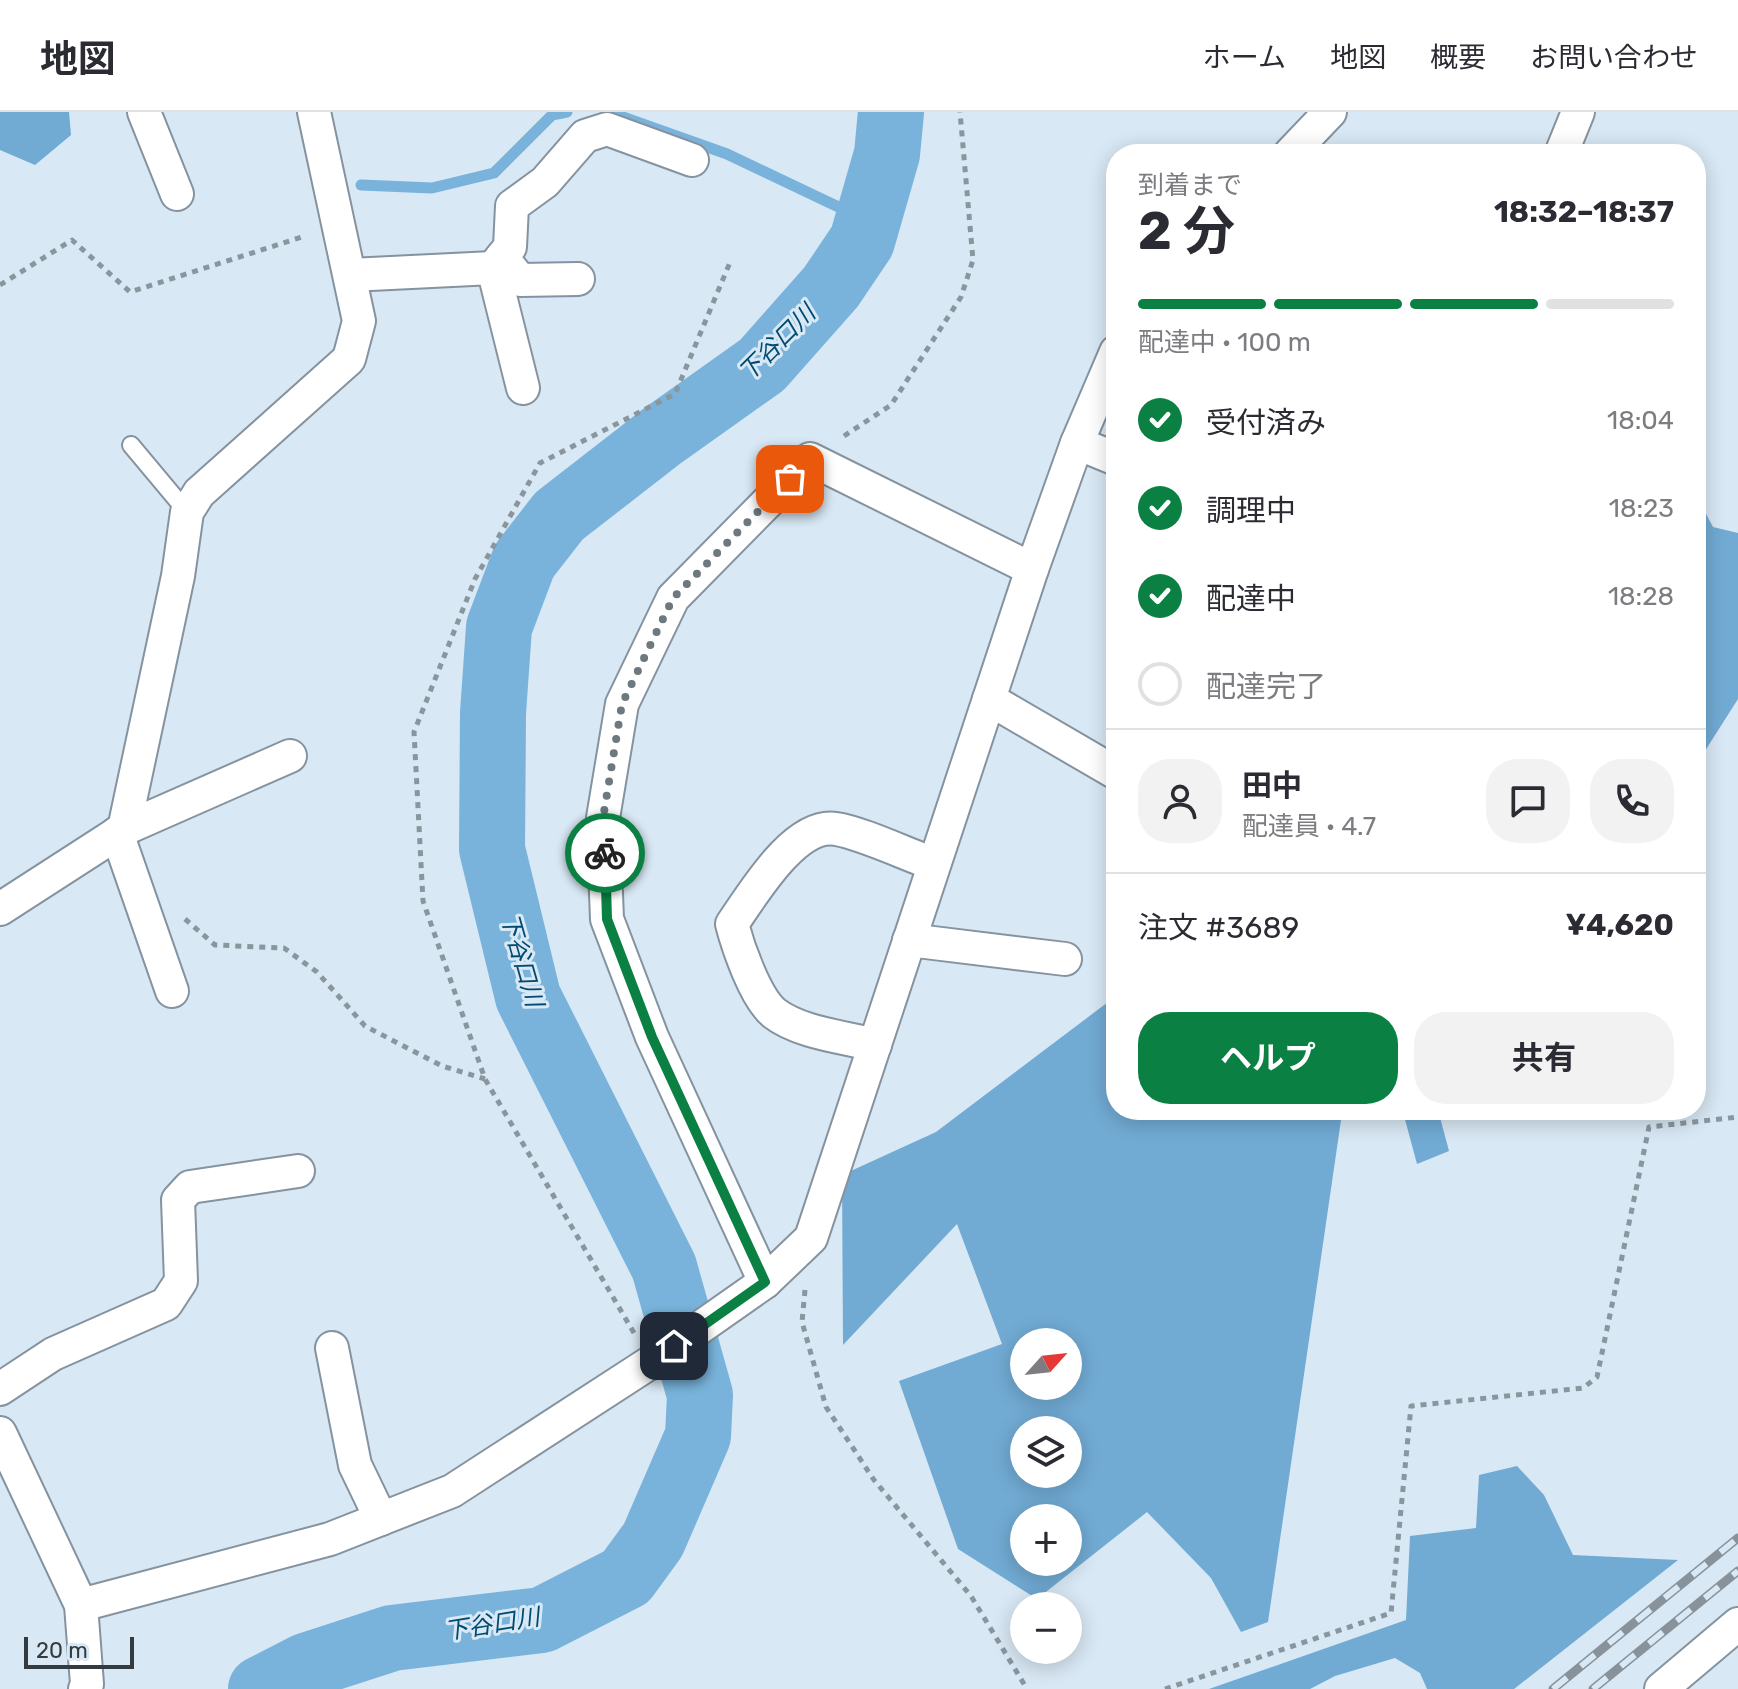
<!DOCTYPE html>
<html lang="ja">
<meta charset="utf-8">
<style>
:root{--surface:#fff;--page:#f2f2f3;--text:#2b2b33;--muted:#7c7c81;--line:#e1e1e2;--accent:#0b8043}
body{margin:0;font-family:Rubik,"Noto Sans JP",sans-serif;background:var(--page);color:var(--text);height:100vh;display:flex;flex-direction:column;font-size:30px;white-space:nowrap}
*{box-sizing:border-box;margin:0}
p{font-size:26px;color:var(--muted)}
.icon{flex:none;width:44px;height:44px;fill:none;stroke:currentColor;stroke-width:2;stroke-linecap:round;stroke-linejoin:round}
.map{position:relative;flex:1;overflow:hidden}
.side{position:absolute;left:1106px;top:32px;width:600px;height:976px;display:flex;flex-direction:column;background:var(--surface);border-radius:32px;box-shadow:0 4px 20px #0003}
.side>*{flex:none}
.needle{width:52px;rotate:63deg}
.controls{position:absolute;left:1010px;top:1216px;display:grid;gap:16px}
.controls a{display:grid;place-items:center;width:72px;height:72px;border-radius:50%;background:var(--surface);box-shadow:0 4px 20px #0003;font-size:40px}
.scale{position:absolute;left:24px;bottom:20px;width:110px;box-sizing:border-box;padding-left:8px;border:4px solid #343b40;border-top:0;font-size:22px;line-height:28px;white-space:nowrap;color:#343b40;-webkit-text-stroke:6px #d8e8f4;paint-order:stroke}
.pin{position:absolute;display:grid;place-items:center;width:68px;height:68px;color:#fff;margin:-34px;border-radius:16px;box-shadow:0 4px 12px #0006}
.courier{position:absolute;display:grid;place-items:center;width:80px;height:80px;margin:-40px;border:6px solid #0b8043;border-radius:50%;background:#fff;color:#222;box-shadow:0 2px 10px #0007}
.summary em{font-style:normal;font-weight:700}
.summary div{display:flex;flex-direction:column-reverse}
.summary{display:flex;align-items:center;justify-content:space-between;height:136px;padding:0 32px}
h1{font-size:52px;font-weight:700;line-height:60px}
.bar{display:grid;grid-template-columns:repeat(4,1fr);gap:12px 8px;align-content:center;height:96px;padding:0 32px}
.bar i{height:10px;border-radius:6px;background:var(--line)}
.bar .current{background:var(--accent)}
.bar p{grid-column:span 4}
.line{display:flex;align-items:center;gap:20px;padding:0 32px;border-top:2px solid var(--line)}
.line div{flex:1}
.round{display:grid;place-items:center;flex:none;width:84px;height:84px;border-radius:32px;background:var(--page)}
ol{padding:0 32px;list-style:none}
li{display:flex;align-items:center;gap:24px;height:88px}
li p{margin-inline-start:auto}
li .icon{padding:8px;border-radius:50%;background:var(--accent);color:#fff;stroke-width:4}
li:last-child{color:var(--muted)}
li i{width:44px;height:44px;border:4px solid var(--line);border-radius:50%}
.button{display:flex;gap:16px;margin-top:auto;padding:16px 32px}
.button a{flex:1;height:92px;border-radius:32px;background:var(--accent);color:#fff;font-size:32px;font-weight:700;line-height:92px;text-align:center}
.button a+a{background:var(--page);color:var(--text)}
header{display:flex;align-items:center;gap:48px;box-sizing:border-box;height:112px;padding:0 40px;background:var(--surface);border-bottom:2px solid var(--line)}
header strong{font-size:38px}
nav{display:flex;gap:44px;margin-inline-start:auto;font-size:28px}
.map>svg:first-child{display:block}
.forest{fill:#71aad3;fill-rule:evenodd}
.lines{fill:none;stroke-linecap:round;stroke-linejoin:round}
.stream{stroke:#79b3db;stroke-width:11}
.river{stroke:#79b3db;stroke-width:66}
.lane-casing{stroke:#84939f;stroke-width:20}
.street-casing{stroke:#84939f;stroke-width:36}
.path{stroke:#8a969e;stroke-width:5;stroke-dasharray:6 6;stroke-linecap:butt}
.lane{stroke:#fff;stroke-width:16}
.street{stroke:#fff;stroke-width:32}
.rail-casing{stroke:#87929b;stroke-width:9}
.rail{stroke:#d8e8f4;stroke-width:6;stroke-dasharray:18;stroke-linecap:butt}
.done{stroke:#6d787f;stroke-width:8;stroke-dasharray:0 14.4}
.route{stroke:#0b8043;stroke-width:10}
.labels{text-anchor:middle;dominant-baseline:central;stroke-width:6;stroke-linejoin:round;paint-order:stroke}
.water-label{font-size:24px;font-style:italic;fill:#004b72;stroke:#d8e8f4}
</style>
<header>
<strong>地図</strong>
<nav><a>ホーム</a><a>地図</a><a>概要</a><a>お問い合わせ</a></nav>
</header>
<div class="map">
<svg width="1738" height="1577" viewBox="0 0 1738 1577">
<rect width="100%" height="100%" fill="#d8e8f4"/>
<g class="forest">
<path d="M0 0H69L71 23 35 53 0 38Z"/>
<path d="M1696 383 1713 415 1738 421V587L1696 653Z"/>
<path d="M1116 884V998H1438L1449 1039 1417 1052 1403 1000 1341 1008 1268 1510 1241 1520 1211 1466 1147 1400 1037 1487 958 1437 899 1269 1002 1232 957 1112 843 1233 842 1063 936 1020ZM1024 1230H1068V1274H1024ZM1024 1318H1068V1362H1024ZM1024 1406H1068V1450H1024Z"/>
<path d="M1517 1354 1544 1383 1573 1443 1678 1448 1514 1577H1427L1420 1561 1395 1546 1335 1564 1310 1577H1209L1406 1508 1410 1424 1476 1416 1479 1363Z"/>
</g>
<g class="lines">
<g class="stream">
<path d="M609 0 727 42 868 109"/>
<path d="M361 73 432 76 494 61 552 3 567 0"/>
</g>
<path class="river" d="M261 1577 306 1554 392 1526 542 1508 626 1465 653 1428 698 1324 700 1283 664 1155 528 885 492 737 493 601 499 515 524 449 559 404 662 324 762 253 831 175 862 129 887 42 891 0"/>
<defs>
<path id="lane" d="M131 333 187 400"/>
<g id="street">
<path d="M144 0 177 82"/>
<path d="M1290 42 1330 0"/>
<path d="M1561 42 1578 0"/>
<path d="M502 145 520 168 578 167"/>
<path d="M493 156 510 135 512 94 545 70 585 24 607 17 692 48"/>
<path d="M350 163 493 156 523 276"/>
<path d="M1077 331 1116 347"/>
<path d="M989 587 1116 661"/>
<path d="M124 717 290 644"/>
<path d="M117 721 172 879"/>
<path d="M0 797 124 717 178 464 187 400 199 381 349 247 359 209 314 0"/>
<path d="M909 828 1065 847"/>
<path d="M875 933C844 925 800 921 774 901 755 885 738 835 732 812 753 782 795 710 836 717 862 721 908 743 934 752"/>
<path d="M765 1170 652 925 607 807 603 706 622 592 673 486 810 347 1032 457"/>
<path d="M332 1236 355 1353 381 1407"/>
<path d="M0 1277 53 1242 166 1192 181 1169 178 1088 190 1075 298 1059"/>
<path d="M0 1321 81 1493 87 1572 85 1577"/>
<path d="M81 1493 330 1427 452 1379 651 1250 765 1170 811 1126 1032 457 1077 331 1116 240"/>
<path d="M1661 1577 1738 1512"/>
</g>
</defs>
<use href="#lane" class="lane-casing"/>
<use href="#street" class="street-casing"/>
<g class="path">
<path d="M0 173 72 128 130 180 305 124"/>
<path d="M844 324 891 293 961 185 973 148 960 0"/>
<path d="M185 807 215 833 284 836 317 860 365 914 442 954 485 967"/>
<path d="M805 1178 802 1210 826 1295 874 1368 971 1484 1027 1577"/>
<path d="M634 1221 485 967 423 789 414 620 475 467 540 351 675 282 731 148"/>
<path d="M1165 1577 1391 1501 1411 1294 1583 1276 1597 1265 1649 1015 1738 1005"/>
</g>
<use href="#lane" class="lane"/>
<use href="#street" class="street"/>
<defs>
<g id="rail">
<path d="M1553 1577 1738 1426"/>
<path d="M1593 1577 1738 1459"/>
</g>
</defs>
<use href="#rail" class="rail-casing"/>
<use href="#rail" class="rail"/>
</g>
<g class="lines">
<path class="done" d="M605 741 603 706 622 592 673 486 790 367"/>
<path class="route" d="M605 741 607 807 652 925 765 1170 674 1234"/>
</g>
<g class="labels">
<g class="water-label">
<text transform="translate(777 231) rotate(-45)">下谷口川</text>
<text transform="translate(522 848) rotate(74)">下谷口川</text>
<text transform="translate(492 1512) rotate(-9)">下谷口川</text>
</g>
</g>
</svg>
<div class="controls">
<a><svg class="needle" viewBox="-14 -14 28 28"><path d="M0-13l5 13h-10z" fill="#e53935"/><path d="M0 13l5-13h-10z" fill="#7c7c81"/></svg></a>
<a><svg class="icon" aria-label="layers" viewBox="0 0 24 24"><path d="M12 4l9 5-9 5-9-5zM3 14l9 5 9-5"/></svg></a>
<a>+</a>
<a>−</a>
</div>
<div class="scale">20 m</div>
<div class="pin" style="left:790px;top:367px;background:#ea580c"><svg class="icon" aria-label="bag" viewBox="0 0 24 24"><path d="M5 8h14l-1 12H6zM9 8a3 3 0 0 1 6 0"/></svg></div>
<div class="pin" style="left:674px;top:1234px;background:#1f2937"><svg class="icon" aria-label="home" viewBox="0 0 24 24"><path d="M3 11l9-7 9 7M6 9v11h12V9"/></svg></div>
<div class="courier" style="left:605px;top:741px"><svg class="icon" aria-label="bike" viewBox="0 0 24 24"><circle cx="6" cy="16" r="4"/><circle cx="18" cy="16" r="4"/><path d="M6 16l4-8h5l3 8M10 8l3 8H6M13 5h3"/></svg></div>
<section class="side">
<div class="summary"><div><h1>2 分</h1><p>到着まで</p></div><em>18:32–18:37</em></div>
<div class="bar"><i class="current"></i><i class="current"></i><i class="current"></i><i></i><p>配達中 · 100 m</p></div>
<ol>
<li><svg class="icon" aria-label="check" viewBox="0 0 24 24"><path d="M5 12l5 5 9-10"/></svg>受付済み<p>18:04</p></li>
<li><svg class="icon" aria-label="check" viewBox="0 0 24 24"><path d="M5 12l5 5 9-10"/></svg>調理中<p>18:23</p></li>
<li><svg class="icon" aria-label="check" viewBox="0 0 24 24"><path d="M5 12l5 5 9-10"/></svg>配達中<p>18:28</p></li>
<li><i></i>配達完了</li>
</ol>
<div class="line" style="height:144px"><a class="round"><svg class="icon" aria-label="person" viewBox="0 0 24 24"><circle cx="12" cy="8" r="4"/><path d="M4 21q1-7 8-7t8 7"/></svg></a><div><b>田中</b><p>配達員 · 4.7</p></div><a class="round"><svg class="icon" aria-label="chat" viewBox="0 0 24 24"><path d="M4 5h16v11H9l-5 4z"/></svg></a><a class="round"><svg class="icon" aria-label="phone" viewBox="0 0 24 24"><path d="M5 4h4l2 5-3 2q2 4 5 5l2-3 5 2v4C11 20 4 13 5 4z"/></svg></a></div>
<div class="line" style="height:104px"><div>注文 #3689</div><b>¥4,620</b></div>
<div class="button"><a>ヘルプ</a><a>共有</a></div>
</section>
</div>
